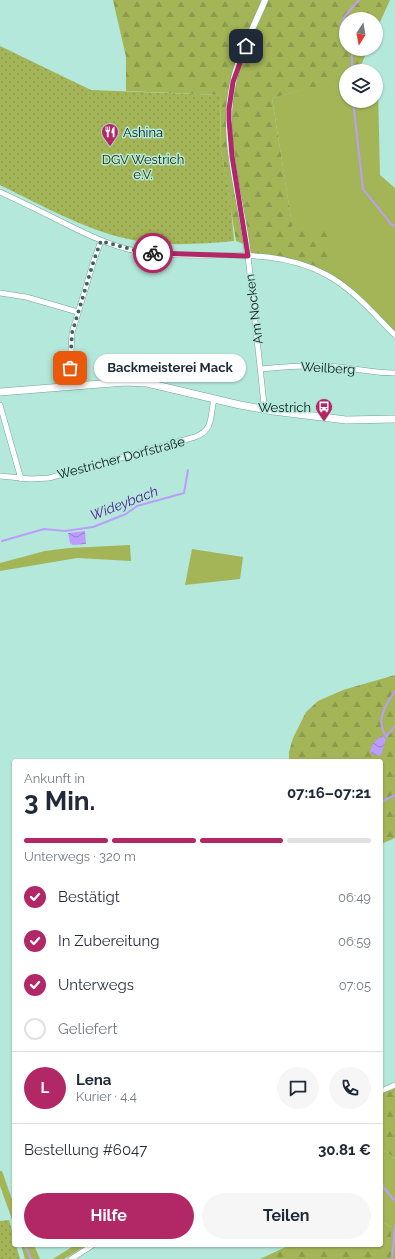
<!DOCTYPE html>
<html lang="de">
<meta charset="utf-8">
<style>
:root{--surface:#fff;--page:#f6f6f7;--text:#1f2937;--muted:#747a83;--line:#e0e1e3;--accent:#b22867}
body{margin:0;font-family:Raleway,sans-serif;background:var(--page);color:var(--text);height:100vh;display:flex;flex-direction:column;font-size:15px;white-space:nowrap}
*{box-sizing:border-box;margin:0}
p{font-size:13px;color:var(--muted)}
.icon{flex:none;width:22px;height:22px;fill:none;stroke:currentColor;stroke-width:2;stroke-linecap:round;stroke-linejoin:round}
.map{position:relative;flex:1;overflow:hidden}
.details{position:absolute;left:12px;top:759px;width:371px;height:488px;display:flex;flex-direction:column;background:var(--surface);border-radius:4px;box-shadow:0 1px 3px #0004}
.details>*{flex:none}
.needle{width:26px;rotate:191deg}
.buttons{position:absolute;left:339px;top:12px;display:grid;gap:8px}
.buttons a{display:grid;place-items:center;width:44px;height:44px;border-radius:50%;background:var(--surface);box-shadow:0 1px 3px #0004;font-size:20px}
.pin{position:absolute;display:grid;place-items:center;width:34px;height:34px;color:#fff;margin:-17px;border-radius:8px;box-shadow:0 2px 6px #0006}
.courier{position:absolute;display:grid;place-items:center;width:40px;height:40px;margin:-20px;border:3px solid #b22867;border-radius:50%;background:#fff;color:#222;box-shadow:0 1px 5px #0007}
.bubble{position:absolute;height:28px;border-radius:14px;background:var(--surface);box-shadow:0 1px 3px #0004;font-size:13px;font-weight:700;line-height:28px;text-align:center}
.head em{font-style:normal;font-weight:700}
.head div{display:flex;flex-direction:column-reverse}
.head{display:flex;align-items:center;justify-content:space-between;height:68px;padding:0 12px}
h1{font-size:26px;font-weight:700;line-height:30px}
.bar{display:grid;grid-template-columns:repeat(4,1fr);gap:6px 4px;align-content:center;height:48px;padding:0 12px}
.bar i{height:5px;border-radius:3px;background:var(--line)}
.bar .selected{background:var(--accent)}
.bar p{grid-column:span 4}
.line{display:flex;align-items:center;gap:10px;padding:0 12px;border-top:1px solid var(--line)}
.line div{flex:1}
.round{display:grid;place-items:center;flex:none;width:42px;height:42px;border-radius:21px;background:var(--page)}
ol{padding:0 12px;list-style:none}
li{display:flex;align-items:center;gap:12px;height:44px}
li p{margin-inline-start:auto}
li .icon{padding:4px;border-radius:50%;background:var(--accent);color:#fff;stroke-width:4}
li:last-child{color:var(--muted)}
li i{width:22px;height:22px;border:2px solid var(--line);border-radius:50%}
.button{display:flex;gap:8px;margin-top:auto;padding:8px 12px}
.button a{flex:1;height:46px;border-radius:24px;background:var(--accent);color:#fff;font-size:16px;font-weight:700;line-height:46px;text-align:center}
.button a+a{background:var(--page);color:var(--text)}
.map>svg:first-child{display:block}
.grass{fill:#a3b557}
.forest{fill:url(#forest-firs)}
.park{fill:url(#park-dots)}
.water{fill:url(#water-waves)}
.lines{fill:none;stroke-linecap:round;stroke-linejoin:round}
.stream{stroke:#bc9dfb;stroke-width:2}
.minor-casing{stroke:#72a398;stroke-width:6}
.tertiary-casing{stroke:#72a398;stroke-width:7}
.secondary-casing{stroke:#72a398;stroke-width:8}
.minor{stroke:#fff;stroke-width:5}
.tertiary{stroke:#fff;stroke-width:6}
.secondary{stroke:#fff;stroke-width:7}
.done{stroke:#44635c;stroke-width:4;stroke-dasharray:0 7.2}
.route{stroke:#b22867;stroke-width:5}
.labels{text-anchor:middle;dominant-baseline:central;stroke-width:3;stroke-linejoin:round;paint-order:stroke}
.poi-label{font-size:13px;fill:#081c18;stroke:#b4e8db;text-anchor:start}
.park-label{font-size:13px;fill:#272e00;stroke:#b4e8db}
.street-label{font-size:13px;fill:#081c18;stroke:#b4e8db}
.water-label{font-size:14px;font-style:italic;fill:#52238e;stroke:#b4e8db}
</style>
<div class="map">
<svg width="395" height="1259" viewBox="0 0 395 1259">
<defs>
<pattern id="forest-firs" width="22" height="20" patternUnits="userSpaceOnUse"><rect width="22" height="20" fill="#a3b557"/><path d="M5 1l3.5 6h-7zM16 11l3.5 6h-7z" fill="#8b9b4b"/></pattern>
<pattern id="park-dots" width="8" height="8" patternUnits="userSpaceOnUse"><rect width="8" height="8" fill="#a3b557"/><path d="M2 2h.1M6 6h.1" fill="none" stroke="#8b9b4b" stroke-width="1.8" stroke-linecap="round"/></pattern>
<pattern id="water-waves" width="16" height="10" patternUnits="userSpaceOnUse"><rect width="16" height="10" fill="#bc9dfb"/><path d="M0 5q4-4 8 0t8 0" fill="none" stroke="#977fca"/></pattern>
</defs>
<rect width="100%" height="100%" fill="#b4e8db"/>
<g class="grass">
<path d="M346 78V101H376V87L378 89 380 175 395 188V335L349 290 328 276 293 231 272 98Z"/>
<path d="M130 545 131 561 77 558 0 571V563L45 551 69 548Z"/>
<path d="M192 549 243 557 240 579 185 585Z"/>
<path d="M381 1148 395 1158V1259H391V1227L381 1221Z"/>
<path d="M0 1171H2L14 1205V1225L0 1186Z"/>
<path d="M21 1245H34L40 1259H25Z"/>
<path d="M75 1245H87L64 1259H53Z"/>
</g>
<g class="forest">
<path d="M113 0H390L376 31V19H346V49H368L362 63 353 71H346V79L272 98 293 230 333 228 328 276 289 260 248 256 246 245 236 241 221 149 220 95 126 91V57Z"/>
<path d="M395 675V838L381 844V761H289V752L293 738 306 712 318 701 343 690Z"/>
<path d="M395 1088V1158L381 1148V1093Z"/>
<path d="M381 1221 391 1227V1259H260L290 1245H381Z"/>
</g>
<g class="park">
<path d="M0 46 91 90 220 95 221 149 231 208 234 241C200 244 162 247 128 239 83 229 41 205 0 185Z"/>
<path d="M9 1220 14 1238V1245H16L20 1259H0V1221Z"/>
</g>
<g class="water">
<path d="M85 531 86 544 73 545 70 543 68 533Z"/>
<path d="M383 736 386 739 381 755 378 756 370 753C371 745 375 738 383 736Z"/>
</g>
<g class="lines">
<g class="stream">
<path d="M346 38 340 28 345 16 359 0"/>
<path d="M352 71V49"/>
<path d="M353 101 363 189 391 224 395 226"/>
<path d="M2 541 44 529 65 531 93 527 126 514 137 506 184 493 188 470"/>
<path d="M387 736 395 726"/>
<path d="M387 737C374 722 386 704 395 691"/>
<path d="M381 802 395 795"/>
<path d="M381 1184 395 1201"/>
<path d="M25 1245 31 1259"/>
<path d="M392 1259 395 1226"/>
</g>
<defs>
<g id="minor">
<path d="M0 192C22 202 44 213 66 224 88 235 111 246 136 251 200 263 267 242 327 275 353 289 374 314 395 335"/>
<path d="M248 256 264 404 263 409"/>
<path d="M0 293 26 297 78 312"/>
<path d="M261 369C282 367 305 365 326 366 349 367 372 373 395 373"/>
<path d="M69 386 72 333 94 260 101 241"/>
<path d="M0 405 21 479"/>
<path d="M0 476 31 479 49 478 195 437C214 430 210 416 214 399"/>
<path d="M381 1091 395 1085"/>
<path d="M71 1259 93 1245"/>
</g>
<path id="tertiary" d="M248 256C242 200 220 138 233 83 239 54 254 27 265 0"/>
<path id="secondary" d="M0 392 125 382 147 383 240 405 273 411 346 420 395 419"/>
</defs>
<use href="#minor" class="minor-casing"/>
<use href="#tertiary" class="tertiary-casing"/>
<use href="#secondary" class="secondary-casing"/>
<use href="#minor" class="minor"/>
<use href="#tertiary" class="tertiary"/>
<use href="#secondary" class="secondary"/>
</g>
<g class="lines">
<path class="done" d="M70 368 72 333 94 260 101 241 134 250 153 253"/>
<path class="route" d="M153 253 248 256 232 156 229 120V109L233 82 246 46"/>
</g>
<defs>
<symbol id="restaurant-pin" viewBox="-11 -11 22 30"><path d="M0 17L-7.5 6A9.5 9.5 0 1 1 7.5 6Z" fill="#b22867" stroke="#b4e8db"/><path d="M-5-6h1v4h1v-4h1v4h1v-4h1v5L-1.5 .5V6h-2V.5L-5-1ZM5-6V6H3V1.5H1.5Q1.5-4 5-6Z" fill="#fff"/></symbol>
<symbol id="bus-pin" viewBox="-11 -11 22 30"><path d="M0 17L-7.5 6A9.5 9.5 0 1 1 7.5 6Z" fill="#b22867" stroke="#b4e8db"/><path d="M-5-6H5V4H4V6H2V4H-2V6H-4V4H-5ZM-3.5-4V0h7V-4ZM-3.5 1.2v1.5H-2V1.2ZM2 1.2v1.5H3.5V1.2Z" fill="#fff"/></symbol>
</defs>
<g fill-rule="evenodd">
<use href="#restaurant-pin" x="100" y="122" width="20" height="27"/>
<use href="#bus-pin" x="314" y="397" width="20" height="27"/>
</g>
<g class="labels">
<g class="poi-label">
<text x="123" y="132">Ashina</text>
<text x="311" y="407" text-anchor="end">Westrich</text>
</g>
<g class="park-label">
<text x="143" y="159">DGV Westrich<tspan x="143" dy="15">e.V.</tspan></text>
</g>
<g class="street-label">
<text transform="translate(254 309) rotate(-97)">Am Nocken</text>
<text transform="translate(328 368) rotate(3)">Weilberg</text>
<text transform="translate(121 458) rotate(-15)">Westricher Dorfstraße</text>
</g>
<g class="water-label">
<text transform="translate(124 503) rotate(-21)">Wideybach</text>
</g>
</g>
</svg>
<div class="buttons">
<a><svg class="needle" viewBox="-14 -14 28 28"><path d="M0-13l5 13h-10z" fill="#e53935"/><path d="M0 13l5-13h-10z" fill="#747a83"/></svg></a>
<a><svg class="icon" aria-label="layers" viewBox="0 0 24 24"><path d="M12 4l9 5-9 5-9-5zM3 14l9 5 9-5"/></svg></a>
</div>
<div class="pin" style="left:70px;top:368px;background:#ea580c"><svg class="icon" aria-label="bag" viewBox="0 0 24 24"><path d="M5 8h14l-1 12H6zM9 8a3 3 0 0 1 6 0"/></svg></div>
<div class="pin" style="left:246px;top:46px;background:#1f2937"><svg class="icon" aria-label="home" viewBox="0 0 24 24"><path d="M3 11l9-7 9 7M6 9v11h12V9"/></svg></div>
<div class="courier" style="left:153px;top:253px"><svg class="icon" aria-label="bike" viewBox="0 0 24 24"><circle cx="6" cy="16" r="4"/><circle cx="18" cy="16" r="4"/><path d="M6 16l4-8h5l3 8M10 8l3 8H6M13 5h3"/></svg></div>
<div class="bubble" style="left:94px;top:354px;width:152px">Backmeisterei Mack</div>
<section class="details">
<div class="head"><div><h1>3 Min.</h1><p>Ankunft in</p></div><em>07:16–07:21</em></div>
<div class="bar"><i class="selected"></i><i class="selected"></i><i class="selected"></i><i></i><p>Unterwegs · 320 m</p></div>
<ol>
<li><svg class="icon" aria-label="check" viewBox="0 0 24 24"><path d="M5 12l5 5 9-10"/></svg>Bestätigt<p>06:49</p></li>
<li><svg class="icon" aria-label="check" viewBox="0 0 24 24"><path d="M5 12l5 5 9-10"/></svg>In Zubereitung<p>06:59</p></li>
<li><svg class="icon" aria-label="check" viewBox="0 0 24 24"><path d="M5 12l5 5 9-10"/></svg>Unterwegs<p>07:05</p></li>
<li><i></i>Geliefert</li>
</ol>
<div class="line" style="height:72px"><b class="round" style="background:var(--accent);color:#fff">L</b><div><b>Lena</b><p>Kurier · 4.4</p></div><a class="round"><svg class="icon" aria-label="chat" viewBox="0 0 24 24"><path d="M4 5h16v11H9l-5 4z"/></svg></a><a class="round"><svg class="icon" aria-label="phone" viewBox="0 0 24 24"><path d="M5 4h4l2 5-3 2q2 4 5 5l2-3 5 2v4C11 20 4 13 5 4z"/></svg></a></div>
<div class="line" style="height:52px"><div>Bestellung #6047</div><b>30.81 €</b></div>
<div class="button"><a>Hilfe</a><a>Teilen</a></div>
</section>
</div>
